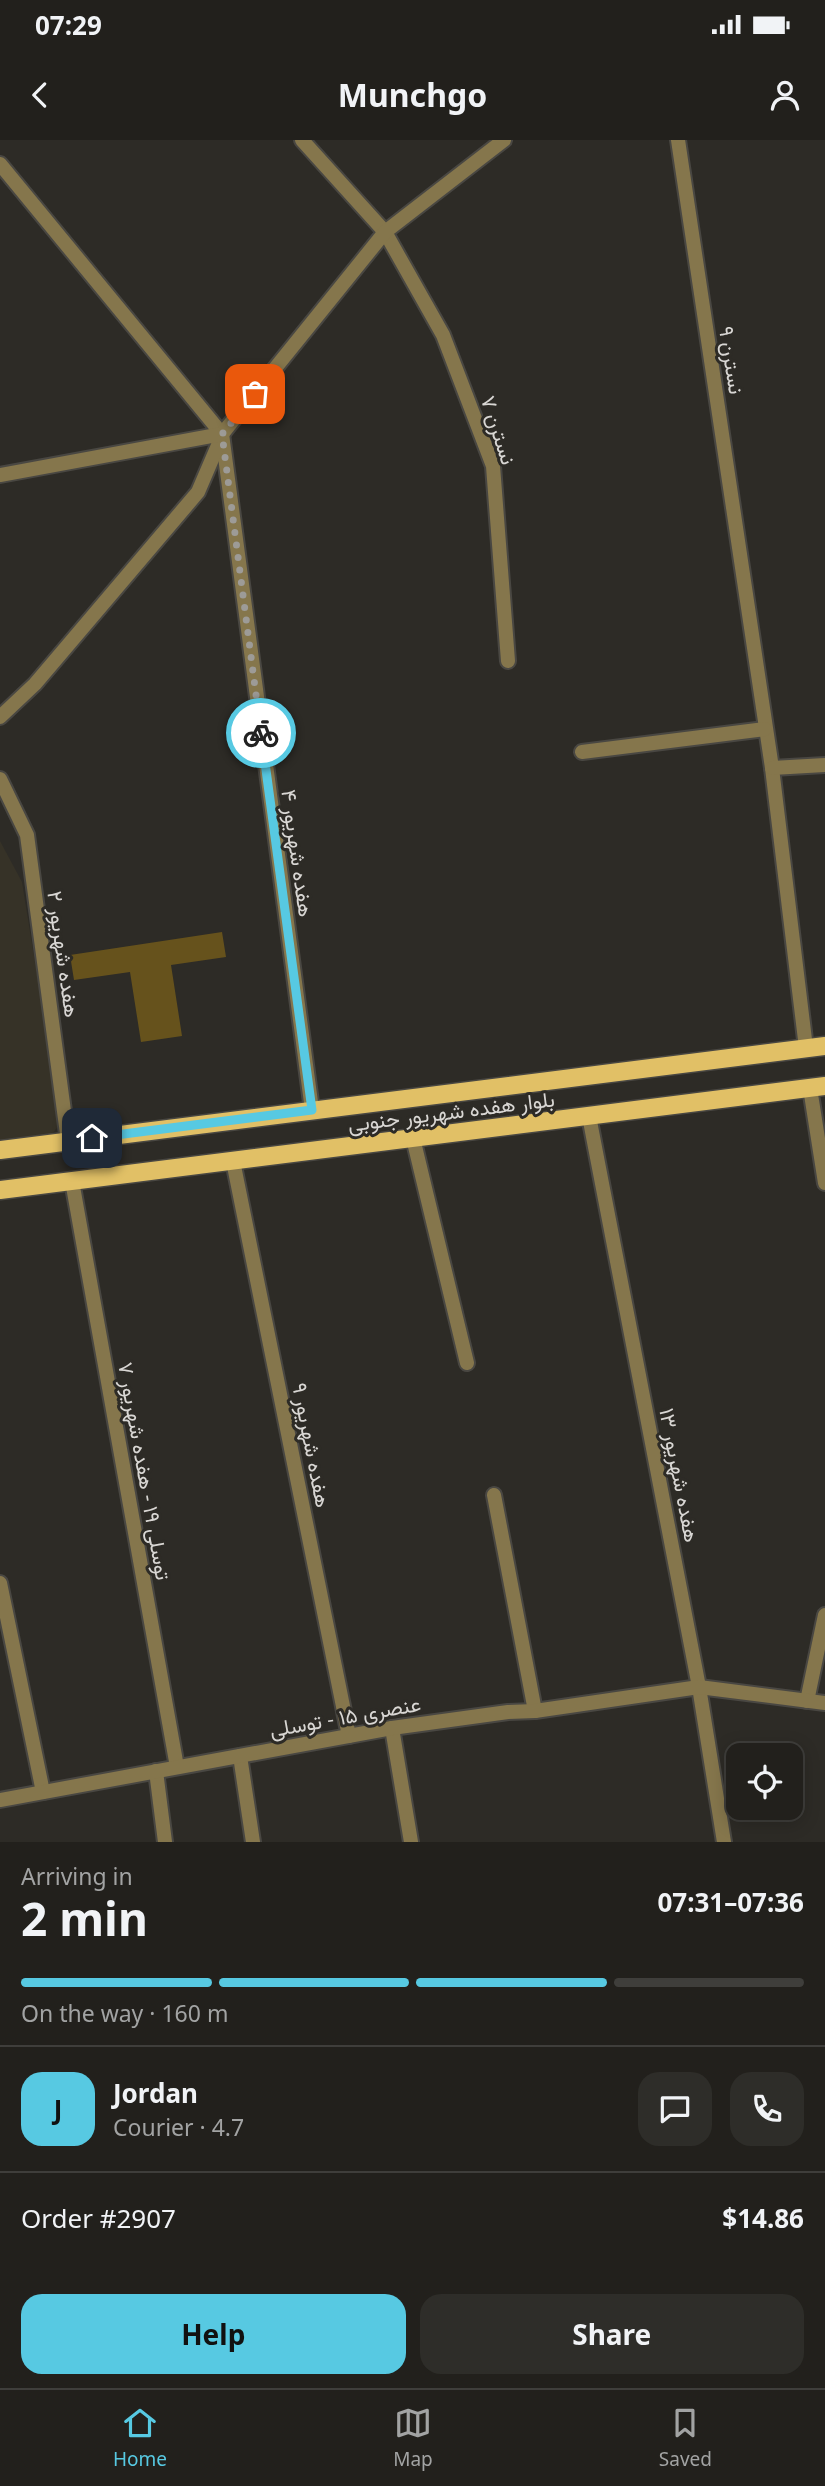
<!DOCTYPE html>
<meta charset="utf-8">
<style>
:root{--surface:#22201c;--page:#2e2d29;--text:#f1f3f6;--muted:#a2a3a3;--line:#3f3e3b;--accent:#57c9e2}
body{margin:0;font-family:"Noto Sans",Vazirmatn,sans-serif;background:var(--page);color:var(--text);height:100vh;display:flex;flex-direction:column;font-size:26px;white-space:nowrap}
*{box-sizing:border-box;margin:0}
p{font-size:23px;color:var(--muted)}
.icon{flex:none;width:38px;height:38px;fill:none;stroke:currentColor;stroke-width:2;stroke-linecap:round;stroke-linejoin:round}
.map{position:relative;height:1702px;overflow:hidden}
.sheet{display:flex;flex-direction:column;background:var(--surface);flex:1}
.sheet>*{flex:none}
.fabs{position:absolute;left:726px;top:1603px;display:grid;gap:14px}
.fabs a{display:grid;place-items:center;width:77px;height:77px;border-radius:14px;background:var(--surface);box-shadow:0 4px 18px #0003,0 0 0 2px var(--line);font-size:35px}
.pin{position:absolute;display:grid;place-items:center;width:60px;height:60px;color:#fff;margin:-30px;border-radius:14px;box-shadow:0 4px 10px #0006}
.courier{position:absolute;display:grid;place-items:center;width:70px;height:70px;margin:-35px;border:5px solid #57c9e2;border-radius:50%;background:#fff;color:#222;box-shadow:0 2px 9px #0007}
.overview em{font-style:normal;font-weight:700}
.overview div{display:flex;flex-direction:column-reverse}
.overview{display:flex;align-items:center;justify-content:space-between;height:119px;padding:0 21px}
h1{font-size:46px;font-weight:700;line-height:52px}
.bar{display:grid;grid-template-columns:repeat(4,1fr);gap:10px 7px;align-content:center;height:84px;padding:0 21px}
.bar i{height:9px;border-radius:5px;background:var(--line)}
.bar .current{background:var(--accent)}
.bar p{grid-column:span 4}
.line{display:flex;align-items:center;gap:18px;padding:0 21px;border-top:2px solid var(--line)}
.line div{flex:1}
.round{display:grid;place-items:center;flex:none;width:74px;height:74px;border-radius:21px;background:var(--page)}
.cta{display:flex;gap:14px;margin-top:auto;padding:14px 21px}
.cta a{flex:1;height:80px;border-radius:21px;background:var(--accent);color:#111;font-size:28px;font-weight:700;line-height:80px;text-align:center}
.cta a+a{background:var(--page);color:var(--text)}
.status{display:flex;justify-content:space-between;align-items:center;height:49px;padding:0 35px;background:var(--surface);direction:ltr}
.status svg{height:19px;fill:currentColor}
header{display:flex;justify-content:space-between;align-items:center;height:91px;padding:0 21px;background:var(--surface);font-size:32px;font-weight:700}
.menu{display:flex;justify-content:space-around;align-items:center;height:98px;border-top:2px solid var(--line);background:var(--surface);font-size:19px;color:var(--muted)}
.menu a{display:grid;justify-items:center;gap:4px}
.menu .current{color:var(--accent)}
.map>svg:first-child{display:block}
.built{fill:#363227}
.building{fill:#66521c}
.lines{fill:none;stroke-linecap:round;stroke-linejoin:round}
.minor-casing{stroke:#494742;stroke-width:18}
.tertiary-casing{stroke:#494742;stroke-width:18}
.primary-casing{stroke:#494742;stroke-width:21}
.minor{stroke:#85764c;stroke-width:14}
.tertiary{stroke:#85764c;stroke-width:14}
.primary{stroke:#e1c066;stroke-width:18}
.done{stroke:#9d9b97;stroke-width:7;stroke-dasharray:0 12.6}
.route{stroke:#57c9e2;stroke-width:9}
.labels{text-anchor:middle;dominant-baseline:central;stroke-width:6;stroke-linejoin:round;paint-order:stroke}
.street-label{font-size:21px;fill:#d9d7d4;stroke:#2d2b26}
</style>
<div class="status"><b>07:29</b><svg viewBox="0 0 49 12"><path d="M0 12V9h3v3zM5 12V6h3v6zM10 12V3h3v9zM15 12V0h3v12zM26 1h20v11H26zM47 4h2v5h-2z"/></svg></div>
<header><svg class="icon" aria-label="back" viewBox="0 0 24 24"><path d="M15 5l-7 7 7 7"/></svg>Munchgo<svg class="icon" aria-label="person" viewBox="0 0 24 24"><circle cx="12" cy="8" r="4"/><path d="M4 21q1-7 8-7t8 7"/></svg></header>
<div class="map">
<svg width="825" height="1702" viewBox="0 0 825 1702">
<rect width="100%" height="100%" fill="#2d2b26"/>
<path class="built" d="M0 701 22 742 61 983 51 995 0 1002Z"/>
<path class="building" d="M222 792 226 817 171 825 182 896 141 902 130 832 74 840 70 815Z"/>
<g class="lines">
<defs>
<g id="minor">
<path d="M302 0 385 92 443 195 493 326 508 521"/>
<path d="M678 0 772 628 806 908"/>
<path d="M0 24 222 294"/>
<path d="M222 294 312 970"/>
<path d="M0 577 35 544 198 352 222 296"/>
<path d="M582 612 765 589"/>
<path d="M772 628 825 625"/>
<path d="M0 639 27 695 68 1001"/>
<path d="M810 948 825 1043"/>
<path d="M589 976 699 1547 724 1702"/>
<path d="M413 998 467 1223"/>
<path d="M233 1021 349 1596"/>
<path d="M72 1041 177 1627"/>
<path d="M494 1355 535 1571"/>
<path d="M0 1443 43 1652"/>
<path d="M807 1561 825 1475"/>
<path d="M392 1588 411 1702"/>
<path d="M240 1616 253 1702"/>
<path d="M156 1631 165 1702"/>
<path d="M0 1660 392 1588 508 1572 535 1571 699 1547 825 1563"/>
</g>
<path id="tertiary" d="M0 335 222 294 385 92 504 0"/>
<g id="primary">
<path d="M0 1010 825 906"/>
<path d="M0 1050 825 946"/>
</g>
</defs>
<use href="#minor" class="minor-casing"/>
<use href="#tertiary" class="tertiary-casing"/>
<use href="#primary" class="primary-casing"/>
<use href="#minor" class="minor"/>
<use href="#tertiary" class="tertiary"/>
<use href="#primary" class="primary"/>
</g>
<g class="lines">
<path class="done" d="M255 254 222 294 261 593"/>
<path class="route" d="M92 998 312 970 261 593"/>
</g>
<g class="labels">
<g class="street-label">
<text transform="translate(732 220) rotate(81)">نسترن ۹</text>
<text transform="translate(499 290) rotate(72)">نسترن ۷</text>
<text transform="translate(298 713) rotate(82)">هفده شهریور ۴</text>
<text transform="translate(64 814) rotate(82)">هفده شهریور ۲</text>
<text transform="translate(451 971) rotate(-7)">بلوار هفده شهریور جنوبی</text>
<text transform="translate(312 1305) rotate(79)">هفده شهریور ۹</text>
<text transform="translate(145 1331) rotate(80)">توسلی ۱۹ - هفده شهریور ۷</text>
<text transform="translate(680 1335) rotate(79)">هفده شهریور ۱۳</text>
<text transform="translate(345 1576) rotate(-10)">عنصری ۱۵ - توسلی</text>
</g>
</g>
</svg>
<div class="fabs">
<a><svg class="icon" aria-label="locate" viewBox="0 0 24 24"><circle cx="12" cy="12" r="6"/><path d="M12 2v4M12 18v4M2 12h4M18 12h4"/></svg></a>
</div>
<div class="pin" style="left:255px;top:254px;background:#ea580c"><svg class="icon" aria-label="bag" viewBox="0 0 24 24"><path d="M5 8h14l-1 12H6zM9 8a3 3 0 0 1 6 0"/></svg></div>
<div class="pin" style="left:92px;top:998px;background:#1f2937"><svg class="icon" aria-label="home" viewBox="0 0 24 24"><path d="M3 11l9-7 9 7M6 9v11h12V9"/></svg></div>
<div class="courier" style="left:261px;top:593px"><svg class="icon" aria-label="bike" viewBox="0 0 24 24"><circle cx="6" cy="16" r="4"/><circle cx="18" cy="16" r="4"/><path d="M6 16l4-8h5l3 8M10 8l3 8H6M13 5h3"/></svg></div>
</div>
<section class="sheet">
<div class="overview"><div><h1>2 min</h1><p>Arriving in</p></div><em>07:31–07:36</em></div>
<div class="bar"><i class="current"></i><i class="current"></i><i class="current"></i><i></i><p>On the way · 160 m</p></div>
<div class="line" style="height:126px"><b class="round" style="background:var(--accent);color:#111">J</b><div><b>Jordan</b><p>Courier · 4.7</p></div><a class="round"><svg class="icon" aria-label="chat" viewBox="0 0 24 24"><path d="M4 5h16v11H9l-5 4z"/></svg></a><a class="round"><svg class="icon" aria-label="phone" viewBox="0 0 24 24"><path d="M5 4h4l2 5-3 2q2 4 5 5l2-3 5 2v4C11 20 4 13 5 4z"/></svg></a></div>
<div class="line" style="height:91px"><div>Order #2907</div><b>$14.86</b></div>
<div class="cta"><a>Help</a><a>Share</a></div>
</section>
<nav class="menu">
<a class="current"><svg class="icon" aria-label="home" viewBox="0 0 24 24"><path d="M3 11l9-7 9 7M6 9v11h12V9"/></svg>Home</a>
<a><svg class="icon" aria-label="map" viewBox="0 0 24 24"><path d="M3 6l6-2 6 2 6-2v14l-6 2-6-2-6 2zM9 4v14M15 6v14"/></svg>Map</a>
<a><svg class="icon" aria-label="saved" viewBox="0 0 24 24"><path d="M7 4h10v16l-5-4-5 4z"/></svg>Saved</a>
</nav>
